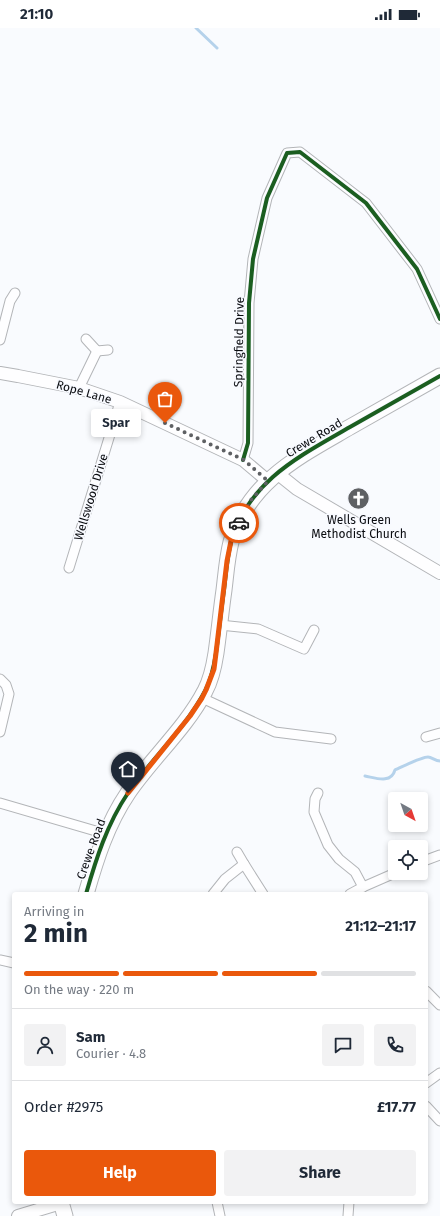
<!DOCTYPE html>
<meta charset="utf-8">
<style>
:root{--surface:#fff;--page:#f2f2f3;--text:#1f2937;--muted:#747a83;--line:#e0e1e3;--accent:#ea580c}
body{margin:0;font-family:"Fira Sans",sans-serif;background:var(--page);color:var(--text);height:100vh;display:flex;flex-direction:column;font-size:15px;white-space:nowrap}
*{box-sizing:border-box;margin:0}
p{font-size:13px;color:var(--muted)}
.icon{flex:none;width:22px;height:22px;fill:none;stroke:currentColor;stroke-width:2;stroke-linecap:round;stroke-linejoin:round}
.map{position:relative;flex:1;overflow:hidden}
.panel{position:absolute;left:12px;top:864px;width:416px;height:312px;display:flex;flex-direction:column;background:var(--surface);border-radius:4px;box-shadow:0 2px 6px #0003}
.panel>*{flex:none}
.needle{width:26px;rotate:140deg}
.buttons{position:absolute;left:388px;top:764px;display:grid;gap:8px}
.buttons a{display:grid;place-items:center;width:40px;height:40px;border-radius:4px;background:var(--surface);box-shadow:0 2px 6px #0003;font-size:20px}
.pin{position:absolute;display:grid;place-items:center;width:34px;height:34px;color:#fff;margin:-41px -17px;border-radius:50% 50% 50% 0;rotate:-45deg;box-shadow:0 0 4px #0007}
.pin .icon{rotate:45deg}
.courier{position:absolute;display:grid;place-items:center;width:40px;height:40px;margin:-20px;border:3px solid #ea580c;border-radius:50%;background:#fff;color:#222;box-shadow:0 1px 5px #0007}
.bubble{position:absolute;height:28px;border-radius:4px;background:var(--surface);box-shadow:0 2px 6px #0003;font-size:13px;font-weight:700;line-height:28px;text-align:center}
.summary em{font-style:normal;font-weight:700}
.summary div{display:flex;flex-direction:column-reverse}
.summary{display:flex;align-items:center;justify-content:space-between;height:68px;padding:0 12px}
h1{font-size:26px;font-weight:700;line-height:30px}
.bar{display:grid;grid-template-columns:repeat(4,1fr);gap:6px 4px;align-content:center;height:48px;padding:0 12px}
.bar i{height:5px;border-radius:3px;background:var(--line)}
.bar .selected{background:var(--accent)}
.bar p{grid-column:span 4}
.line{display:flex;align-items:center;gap:10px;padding:0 12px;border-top:1px solid var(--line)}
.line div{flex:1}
.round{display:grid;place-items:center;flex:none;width:42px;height:42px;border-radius:4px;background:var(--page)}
.action{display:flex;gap:8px;margin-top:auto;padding:8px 12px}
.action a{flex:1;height:46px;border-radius:4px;background:var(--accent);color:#fff;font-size:16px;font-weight:700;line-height:46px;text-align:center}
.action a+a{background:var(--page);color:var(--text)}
.status{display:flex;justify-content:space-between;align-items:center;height:28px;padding:0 20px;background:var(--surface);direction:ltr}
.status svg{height:11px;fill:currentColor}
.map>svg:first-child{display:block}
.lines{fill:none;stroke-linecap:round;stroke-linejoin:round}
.stream{stroke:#b5d2eb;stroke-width:3}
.minor-casing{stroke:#b3b5b8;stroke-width:11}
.tertiary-casing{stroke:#b3b5b8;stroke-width:14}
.primary-casing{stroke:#b3b5b8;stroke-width:17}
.minor{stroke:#fefeff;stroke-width:9}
.tertiary{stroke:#fefeff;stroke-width:12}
.primary{stroke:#fefeff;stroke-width:15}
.cycleway-casing{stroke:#f8faff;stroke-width:6}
.cycleway{stroke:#1b5e20;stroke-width:4}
.done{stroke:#5e6063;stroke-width:4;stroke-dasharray:0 7.2}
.route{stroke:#ea580c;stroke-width:5}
.labels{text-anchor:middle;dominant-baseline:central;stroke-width:3;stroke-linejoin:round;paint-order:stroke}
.street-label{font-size:12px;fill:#0a0c10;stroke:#f8faff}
.poi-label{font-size:12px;fill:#0a0c10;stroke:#f8faff}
</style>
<div class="status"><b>21:10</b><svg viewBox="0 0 49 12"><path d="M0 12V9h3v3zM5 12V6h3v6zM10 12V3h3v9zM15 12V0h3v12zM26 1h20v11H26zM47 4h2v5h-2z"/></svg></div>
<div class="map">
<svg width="440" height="1188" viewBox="0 0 440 1188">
<rect width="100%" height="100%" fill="#f9fbfe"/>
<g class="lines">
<g class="stream">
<path d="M196 0 217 20"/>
<path d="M365 748C376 750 391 756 395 742 402 739 421 729 428 729 432 729 435 733 440 733"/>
</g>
<defs>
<g id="minor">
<path d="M86 311 97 323 108 322"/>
<path d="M0 312 10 273 15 265"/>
<path d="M79 360 97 323"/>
<path d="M243 432 248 415 249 275 253 231 267 170 287 125 300 124 366 175 417 241 440 291"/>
<path d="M69 540 120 374"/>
<path d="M220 597 258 601 304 621 314 602"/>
<path d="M0 651 6 657 9 666 0 704"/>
<path d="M202 670 275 704 331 711"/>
<path d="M426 709 440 705"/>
<path d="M318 765 315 771 314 784 328 817 339 831 355 844 363 859"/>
<path d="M0 775 106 806"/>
<path d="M237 824 244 836 263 866"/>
<path d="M421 834 440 827"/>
<path d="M213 866 225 851 244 836"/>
<path d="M350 866 363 859 395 845"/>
<path d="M0 932 14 935"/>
<path d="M426 963 440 977"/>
<path d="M426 1055 440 1045"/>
<path d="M426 1078 440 1093"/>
<path d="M217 1174 220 1188"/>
<path d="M348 1188 349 1174"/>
</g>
<g id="tertiary">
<path d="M0 345 18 348 79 360 120 374 243 432 268 453"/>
<path d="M277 445 297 461 440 545"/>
<path d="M18 1188 61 1175"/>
</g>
<g id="primary">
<path d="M86 866C96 831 107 796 128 765 151 731 186 700 205 663 211 652 214 638 216 625 219 604 221 583 224 562 226 546 227 530 231 514 248 453 300 428 350 399 380 382 410 365 440 348"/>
<path d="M61 1174 65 1188"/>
</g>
</defs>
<use href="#minor" class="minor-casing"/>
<use href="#tertiary" class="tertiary-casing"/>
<use href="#primary" class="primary-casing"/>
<use href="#minor" class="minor"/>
<use href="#tertiary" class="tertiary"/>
<use href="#primary" class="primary"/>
<defs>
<g id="cycleway">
<path d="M243 432 248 415 249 275 253 231 267 170 287 125 300 124 366 175 417 241 440 291"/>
<path d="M86 866C96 831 107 796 128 765 151 731 186 700 205 663 211 652 214 638 216 625 219 604 221 583 224 562 226 546 227 530 231 514 248 453 300 428 350 399 380 382 410 365 440 348"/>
</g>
</defs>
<use href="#cycleway" class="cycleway-casing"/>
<use href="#cycleway" class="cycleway"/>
</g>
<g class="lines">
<path class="done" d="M165 395 244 432 268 453 251 472 239 495"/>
<path class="route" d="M128 765 190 688 202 670 206 662 214 641 216 625 227 533 231 513 239 495"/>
</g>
<defs>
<symbol id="church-disc" viewBox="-11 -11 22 22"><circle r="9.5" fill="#5e6063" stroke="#f8faff"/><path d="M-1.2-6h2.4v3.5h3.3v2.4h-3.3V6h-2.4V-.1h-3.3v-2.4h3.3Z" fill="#fff"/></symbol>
</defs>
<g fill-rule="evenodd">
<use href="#church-disc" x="346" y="458" width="25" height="25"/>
</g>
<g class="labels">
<g class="street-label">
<text transform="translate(239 314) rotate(-89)">Springfield Drive</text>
<text transform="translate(84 364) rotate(16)">Rope Lane</text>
<text transform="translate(314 410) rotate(-31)">Crewe Road</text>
<text transform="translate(91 469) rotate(-73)">Wellswood Drive</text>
<text transform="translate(91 821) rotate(-70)">Crewe Road</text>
</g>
<g class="poi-label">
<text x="359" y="492">Wells Green<tspan x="359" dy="14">Methodist Church</tspan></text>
</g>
</g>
</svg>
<div class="buttons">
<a><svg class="needle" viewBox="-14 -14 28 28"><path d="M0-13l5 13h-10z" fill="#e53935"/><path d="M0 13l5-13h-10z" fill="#747a83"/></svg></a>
<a><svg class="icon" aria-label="locate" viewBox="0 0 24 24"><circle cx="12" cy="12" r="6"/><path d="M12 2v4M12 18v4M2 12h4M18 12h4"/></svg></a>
</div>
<div class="pin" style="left:165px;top:395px;background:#ea580c"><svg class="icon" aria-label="bag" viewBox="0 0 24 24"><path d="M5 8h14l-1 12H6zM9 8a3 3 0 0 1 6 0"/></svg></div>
<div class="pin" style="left:128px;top:765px;background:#1f2937"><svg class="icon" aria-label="home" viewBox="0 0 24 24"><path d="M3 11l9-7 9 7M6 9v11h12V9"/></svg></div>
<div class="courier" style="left:239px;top:495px"><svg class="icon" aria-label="car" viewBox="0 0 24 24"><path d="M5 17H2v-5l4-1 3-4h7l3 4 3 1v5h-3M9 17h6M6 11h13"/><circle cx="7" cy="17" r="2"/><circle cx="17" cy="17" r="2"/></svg></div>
<div class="bubble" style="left:91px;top:381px;width:50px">Spar</div>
<section class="panel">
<div class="summary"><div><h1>2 min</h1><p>Arriving in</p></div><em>21:12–21:17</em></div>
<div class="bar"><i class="selected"></i><i class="selected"></i><i class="selected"></i><i></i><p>On the way · 220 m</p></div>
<div class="line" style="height:72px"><a class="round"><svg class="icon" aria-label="person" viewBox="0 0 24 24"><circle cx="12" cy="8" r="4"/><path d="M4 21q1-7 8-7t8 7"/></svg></a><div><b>Sam</b><p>Courier · 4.8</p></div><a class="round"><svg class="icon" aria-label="chat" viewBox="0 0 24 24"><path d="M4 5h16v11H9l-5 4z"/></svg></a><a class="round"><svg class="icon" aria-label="phone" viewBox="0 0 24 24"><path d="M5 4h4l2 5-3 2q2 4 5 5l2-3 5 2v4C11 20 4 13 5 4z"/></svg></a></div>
<div class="line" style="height:52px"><div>Order #2975</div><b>£17.77</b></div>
<div class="action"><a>Help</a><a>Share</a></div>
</section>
</div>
